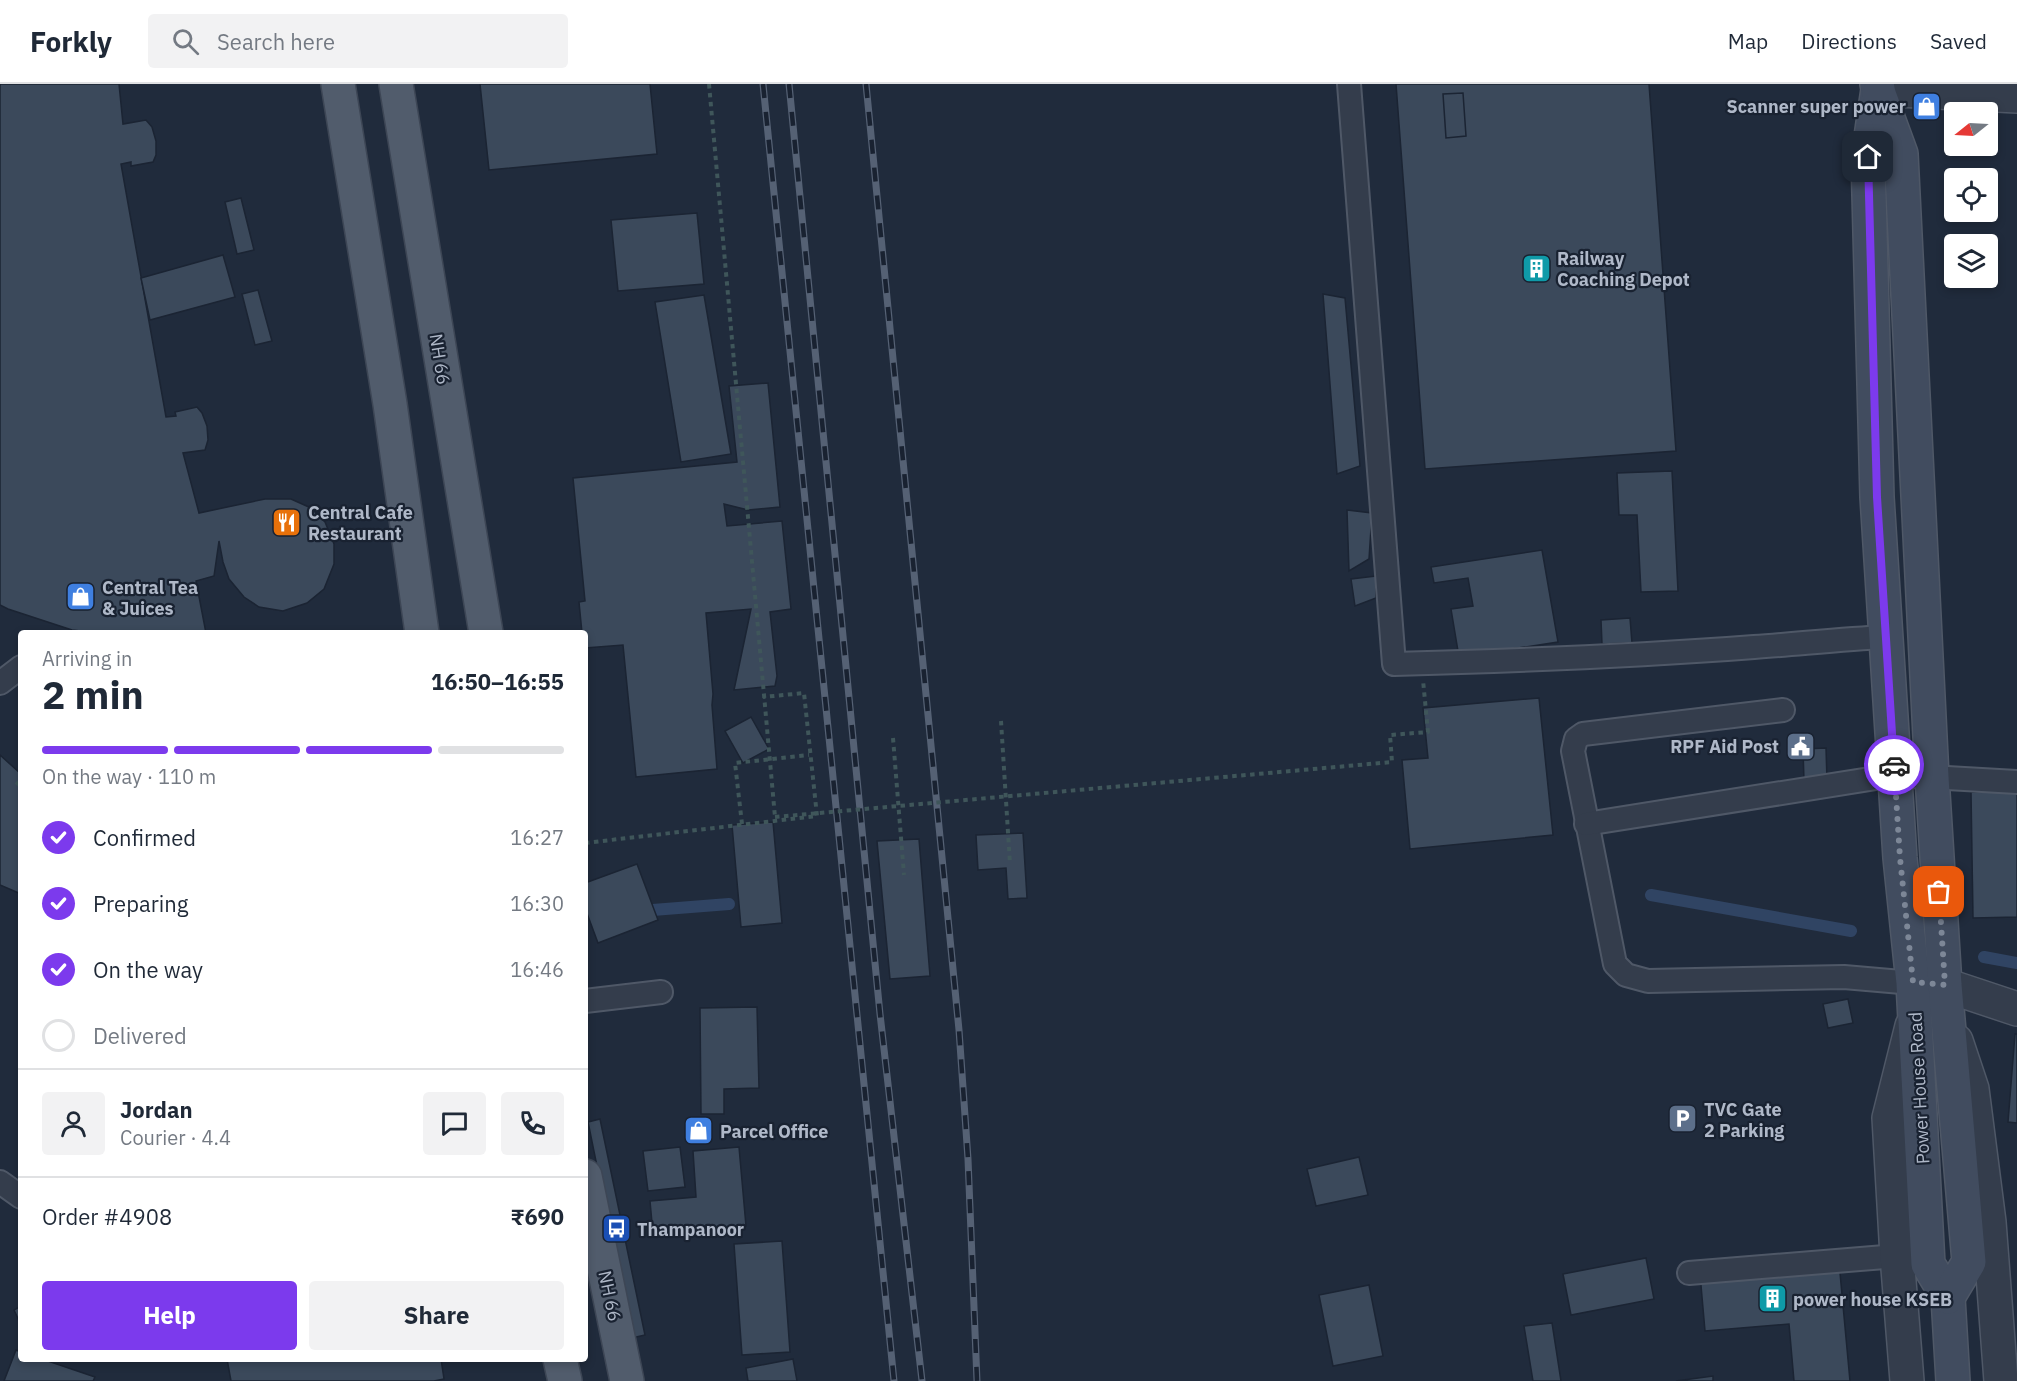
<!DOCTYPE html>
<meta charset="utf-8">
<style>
:root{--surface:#fff;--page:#f2f2f3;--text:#1f2937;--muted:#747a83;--line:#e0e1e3;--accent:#7c3aed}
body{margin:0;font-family:"IBM Plex Sans",sans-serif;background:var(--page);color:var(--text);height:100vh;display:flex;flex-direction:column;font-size:22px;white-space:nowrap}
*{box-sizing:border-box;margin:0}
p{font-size:20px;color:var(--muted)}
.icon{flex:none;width:33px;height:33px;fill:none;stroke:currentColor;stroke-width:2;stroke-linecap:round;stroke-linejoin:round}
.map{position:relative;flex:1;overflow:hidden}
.panel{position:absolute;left:18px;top:546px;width:570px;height:732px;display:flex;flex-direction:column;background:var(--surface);border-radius:6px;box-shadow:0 3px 9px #0003}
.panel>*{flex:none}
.needle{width:39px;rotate:252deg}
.fabs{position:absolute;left:1944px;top:18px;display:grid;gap:12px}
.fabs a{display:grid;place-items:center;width:54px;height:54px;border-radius:6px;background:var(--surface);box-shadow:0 3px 9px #0003;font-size:30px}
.pin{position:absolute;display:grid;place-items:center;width:51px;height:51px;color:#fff;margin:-26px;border-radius:12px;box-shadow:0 3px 9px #0006}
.courier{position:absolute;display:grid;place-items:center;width:60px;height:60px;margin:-30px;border:4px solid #7c3aed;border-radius:50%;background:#fff;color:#222;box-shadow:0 2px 8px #0007}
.head em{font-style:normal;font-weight:800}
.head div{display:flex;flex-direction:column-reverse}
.head{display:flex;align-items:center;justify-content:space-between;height:102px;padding:0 24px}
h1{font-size:39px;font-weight:800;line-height:45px}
.bar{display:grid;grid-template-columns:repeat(4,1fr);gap:9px 6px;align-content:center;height:72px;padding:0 24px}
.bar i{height:8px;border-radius:4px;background:var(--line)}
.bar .selected{background:var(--accent)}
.bar p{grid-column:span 4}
.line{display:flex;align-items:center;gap:15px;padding:0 24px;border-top:2px solid var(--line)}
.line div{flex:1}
.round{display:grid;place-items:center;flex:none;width:63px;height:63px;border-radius:6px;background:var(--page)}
ol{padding:0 24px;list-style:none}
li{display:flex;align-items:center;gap:18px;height:66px}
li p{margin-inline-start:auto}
li .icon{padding:6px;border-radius:50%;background:var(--accent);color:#fff;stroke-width:4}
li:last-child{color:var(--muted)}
li i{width:33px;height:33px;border:3px solid var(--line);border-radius:50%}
.button{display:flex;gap:12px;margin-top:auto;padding:12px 24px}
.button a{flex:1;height:69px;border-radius:6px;background:var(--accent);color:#fff;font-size:24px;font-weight:800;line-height:69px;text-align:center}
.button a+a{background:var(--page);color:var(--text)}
header{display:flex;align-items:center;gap:36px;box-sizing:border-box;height:84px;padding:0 30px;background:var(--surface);border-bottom:2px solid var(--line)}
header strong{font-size:28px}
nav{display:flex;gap:33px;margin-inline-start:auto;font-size:21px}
.search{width:420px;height:54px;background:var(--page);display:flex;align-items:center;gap:15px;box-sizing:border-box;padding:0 21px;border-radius:6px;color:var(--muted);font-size:22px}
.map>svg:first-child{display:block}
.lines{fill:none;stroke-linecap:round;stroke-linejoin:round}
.stream{stroke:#304463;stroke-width:12}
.building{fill:#3b495b;stroke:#1b2433;stroke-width:1.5}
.service-casing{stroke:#4f5867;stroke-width:26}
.tertiary-casing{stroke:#4f5867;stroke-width:36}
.secondary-casing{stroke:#4f5867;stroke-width:36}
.primary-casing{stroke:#3d4655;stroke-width:36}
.path{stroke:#3f565a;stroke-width:4;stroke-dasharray:4.5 4.5;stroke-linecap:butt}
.service{stroke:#343d4c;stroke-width:22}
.tertiary{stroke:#343d4c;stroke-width:33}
.secondary{stroke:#414c5f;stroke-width:33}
.primary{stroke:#515c6c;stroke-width:33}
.rail-casing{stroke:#556174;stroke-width:7}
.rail{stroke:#192231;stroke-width:4.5;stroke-dasharray:14;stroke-linecap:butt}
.path-bridge{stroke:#3f565a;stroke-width:4;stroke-dasharray:4.5 4.5;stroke-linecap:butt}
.done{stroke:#7d8797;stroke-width:6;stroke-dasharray:0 10.8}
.route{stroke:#7c3aed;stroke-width:8}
.labels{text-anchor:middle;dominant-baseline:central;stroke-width:4.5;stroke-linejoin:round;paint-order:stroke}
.poi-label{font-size:18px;font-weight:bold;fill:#afb8c8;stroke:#192231;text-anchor:start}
.street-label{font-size:18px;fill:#afb8c8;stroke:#192231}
</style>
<header>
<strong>Forkly</strong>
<div class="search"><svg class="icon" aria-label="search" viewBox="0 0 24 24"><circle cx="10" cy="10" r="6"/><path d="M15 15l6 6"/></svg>Search here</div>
<nav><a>Map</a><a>Directions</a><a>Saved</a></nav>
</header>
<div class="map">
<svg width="2017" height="1297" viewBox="0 0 2017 1297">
<rect width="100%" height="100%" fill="#202b3c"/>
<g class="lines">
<g class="stream">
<path d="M1651 811 1851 847"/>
<path d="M640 827 729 820"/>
<path d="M1984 873 2017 879"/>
</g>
</g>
<g class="building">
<path d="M0 0H119L123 40 146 36 152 43 156 57V71L153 78 131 82V78L121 80 166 333 176 332 175 328 197 323 202 329 207 342 208 356 205 366 183 369 199 429 265 415H291L311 424 325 438 334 460V480L324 505 307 519 283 527 259 523 244 513 229 495 223 478 219 457 214 492 196 497 206 549H98L72 546 8 525 0 521Z"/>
<path d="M480 0H650L657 70 489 86Z"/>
<path d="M1396 0H1649L1676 367 1425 385Z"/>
<path d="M1463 9 1466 52 1446 54 1443 10Z"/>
<path d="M241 114 254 166 237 170 225 118Z"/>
<path d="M697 129 704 200 618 207 611 136Z"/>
<path d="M223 171 235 213 150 236 141 194Z"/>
<path d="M258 206 272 257 255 261 242 210Z"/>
<path d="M1323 210 1345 214 1360 382 1337 390Z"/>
<path d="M704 211 731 370 681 378 655 218Z"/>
<path d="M768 299 780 423 748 426 724 420 727 442 782 437 791 525 770 528 777 592 775 602 734 606 751 525 706 529 713 610 712 621 717 685 636 693 623 561 585 564V549H582L579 518 585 517 573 394 737 378 729 302Z"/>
<path d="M1672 387 1678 507 1641 508 1637 431H1619L1617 389Z"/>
<path d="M1347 426 1372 429 1369 475 1349 487Z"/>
<path d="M1542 466 1558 558 1459 573 1451 525 1473 522 1468 494 1434 499 1431 483Z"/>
<path d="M1376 492V514L1355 522 1351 495Z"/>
<path d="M1630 534 1632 559 1602 560 1601 536Z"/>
<path d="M1539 614 1553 751 1410 765 1402 676 1428 674 1423 624Z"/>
<path d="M751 633 769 665 743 679 725 647Z"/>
<path d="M1826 664 1827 696 1804 697 1803 665Z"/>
<path d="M0 671 21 690V810L0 801Z"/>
<path d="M2017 707V833L1973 834 1971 708Z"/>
<path d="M773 738 782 839 741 843 732 741Z"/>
<path d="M1023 749 1027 814 1008 815 1006 784 978 786 976 751Z"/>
<path d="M919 755 930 892 890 895 877 757Z"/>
<path d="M637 780 658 836 598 859 585 824V799Z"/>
<path d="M1848 915 1853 939 1828 944 1823 920Z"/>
<path d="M757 923 759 1004 724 1005V1030H701L700 924Z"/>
<path d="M2015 950H2017V1039L2008 1038Z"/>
<path d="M600 1035 645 1251 632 1254 588 1038Z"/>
<path d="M680 1063 685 1103 648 1107 643 1067Z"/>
<path d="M739 1063 746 1142 653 1150 650 1117 696 1113 693 1067Z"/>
<path d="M1359 1073 1368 1111 1316 1122 1307 1085Z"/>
<path d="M782 1157 790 1268 742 1271 734 1160Z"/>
<path d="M1646 1174 1654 1215 1571 1231 1563 1190Z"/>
<path d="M1839 1178 1850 1297H1794L1789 1240 1705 1247 1700 1190Z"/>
<path d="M1369 1201 1383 1272 1333 1282 1319 1211Z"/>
<path d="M21 1222V1241L14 1226Z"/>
<path d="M1552 1239 1561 1297H1533L1524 1242Z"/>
<path d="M16 1266 21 1268V1275H42L95 1293 93 1297H4Z"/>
<path d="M227 1275H441L444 1295 434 1297H231Z"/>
<path d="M793 1275 797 1297H748L746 1284Z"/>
<path d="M1713 1292V1297H1676Z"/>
</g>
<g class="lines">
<defs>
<g id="service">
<path d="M1349 0 1394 580C1514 577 1634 572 1754 563 1798 560 1842 555 1886 553"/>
<path d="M0 599 21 583"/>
<path d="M1783 626 1583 650 1576 655 1573 667 1615 880 1626 891 1648 897 1844 893 1913 899"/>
<path d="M1586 740 1895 691 2017 698"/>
<path d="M585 917 661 908"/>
<path d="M0 1098 21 1113"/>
<path d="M1689 1189 1897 1172"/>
</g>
<g id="tertiary">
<path d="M1878 5 2017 12"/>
<path d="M1918 899 1945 901 2017 925"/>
<path d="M1956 957 1972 1005 1989 1138 2001 1297"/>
<path d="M1907 1297 1897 1172 1889 1034 1912 942"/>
</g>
<g id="secondary">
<path d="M1877 0 1878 5 1868 73 1877 413 1900 774 1913 899 1928 1180 1948 1213 1953 1297"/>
<path d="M1879 10 1901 70 1932 693 1945 901 1969 1178 1948 1213"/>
</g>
<g id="primary">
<path d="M338 0 390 320 422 549"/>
<path d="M396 0 486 549"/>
<path d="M585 1092 627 1297"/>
<path d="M560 1275 565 1297"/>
</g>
</defs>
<use href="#service" class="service-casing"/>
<use href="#tertiary" class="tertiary-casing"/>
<use href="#secondary" class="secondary-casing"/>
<use href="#primary" class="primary-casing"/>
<g class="path">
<path d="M709 0 775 733"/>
<path d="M1001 637 1010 780"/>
<path d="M893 654 904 791"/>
<path d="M16 698 21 703"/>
<path d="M742 740 735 679 809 671"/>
<path d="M585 759 817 732 804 609 763 613"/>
</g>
<use href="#service" class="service"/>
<use href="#tertiary" class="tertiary"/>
<use href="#secondary" class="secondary"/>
<use href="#primary" class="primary"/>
<defs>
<g id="rail">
<path d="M763 0 894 1297"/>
<path d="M789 0 880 930 922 1297"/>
<path d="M866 0 959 946 968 1075 977 1297"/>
</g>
</defs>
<use href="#rail" class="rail-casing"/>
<use href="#rail" class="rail"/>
<path class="path-bridge" d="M775 733 1392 678 1390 651 1428 648 1423 596"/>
</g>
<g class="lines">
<path class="done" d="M1894 681 1900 774 1913 898 1945 901 1939 808"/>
<path class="route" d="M1868 73 1877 413 1894 681"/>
</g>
<defs>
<symbol id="shop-square" viewBox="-11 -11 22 22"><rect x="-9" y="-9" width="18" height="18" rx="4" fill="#3f7fe0" stroke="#192231"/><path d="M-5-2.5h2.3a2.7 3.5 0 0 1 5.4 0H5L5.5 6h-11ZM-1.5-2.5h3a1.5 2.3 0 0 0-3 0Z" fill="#fff"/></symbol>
<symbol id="building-square" viewBox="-11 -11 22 22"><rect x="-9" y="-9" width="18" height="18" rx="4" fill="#0f9aa8" stroke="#192231"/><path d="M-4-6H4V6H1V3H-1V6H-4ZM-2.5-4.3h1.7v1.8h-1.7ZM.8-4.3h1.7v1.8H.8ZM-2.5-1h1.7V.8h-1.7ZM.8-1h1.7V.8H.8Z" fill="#fff"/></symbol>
<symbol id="restaurant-square" viewBox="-11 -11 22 22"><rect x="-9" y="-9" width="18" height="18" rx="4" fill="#e8710a" stroke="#192231"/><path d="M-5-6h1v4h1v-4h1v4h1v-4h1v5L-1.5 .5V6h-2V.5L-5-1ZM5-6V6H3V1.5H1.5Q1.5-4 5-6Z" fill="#fff"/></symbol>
<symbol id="civic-square" viewBox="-11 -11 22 22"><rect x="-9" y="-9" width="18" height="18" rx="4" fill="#5c6f8a" stroke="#192231"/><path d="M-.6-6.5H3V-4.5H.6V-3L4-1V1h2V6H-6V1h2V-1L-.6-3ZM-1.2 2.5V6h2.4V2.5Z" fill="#fff"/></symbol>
<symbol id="parking-square" viewBox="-11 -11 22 22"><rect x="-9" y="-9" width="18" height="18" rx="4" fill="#5c6f8a" stroke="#192231"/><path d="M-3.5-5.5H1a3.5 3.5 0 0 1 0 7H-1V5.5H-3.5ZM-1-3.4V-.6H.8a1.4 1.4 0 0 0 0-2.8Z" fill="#fff"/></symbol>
<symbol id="bus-square" viewBox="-11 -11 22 22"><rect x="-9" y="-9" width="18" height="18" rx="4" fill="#1a4fb4" stroke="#192231"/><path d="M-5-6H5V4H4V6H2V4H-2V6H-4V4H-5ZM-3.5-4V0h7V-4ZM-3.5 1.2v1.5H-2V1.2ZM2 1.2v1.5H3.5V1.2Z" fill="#fff"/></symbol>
</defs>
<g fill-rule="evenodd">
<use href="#shop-square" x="1910" y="6" width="33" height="33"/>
<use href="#building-square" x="1520" y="168" width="33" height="33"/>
<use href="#restaurant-square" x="270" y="422" width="33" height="33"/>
<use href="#shop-square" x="64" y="496" width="33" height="33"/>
<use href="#civic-square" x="1784" y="646" width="33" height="33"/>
<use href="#parking-square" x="1666" y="1018" width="33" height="33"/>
<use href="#shop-square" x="682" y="1030" width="33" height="33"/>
<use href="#bus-square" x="600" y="1128" width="33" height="33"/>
<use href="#building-square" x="1756" y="1198" width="33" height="33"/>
</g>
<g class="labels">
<g class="poi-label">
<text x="1906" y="22" text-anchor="end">Scanner super power</text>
<text x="1557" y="174">Railway<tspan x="1557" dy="21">Coaching Depot</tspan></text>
<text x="308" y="428">Central Cafe<tspan x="308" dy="21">Restaurant</tspan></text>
<text x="102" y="503">Central Tea<tspan x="102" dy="21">&amp; Juices</tspan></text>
<text x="1779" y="662" text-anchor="end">RPF Aid Post</text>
<text x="1704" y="1025">TVC Gate<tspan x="1704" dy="21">2 Parking</tspan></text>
<text x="720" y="1047">Parcel Office</text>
<text x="637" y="1145">Thampanoor</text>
<text x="1793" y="1215">power house KSEB</text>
</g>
<g class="street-label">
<text transform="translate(440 275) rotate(81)">NH 66</text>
<text transform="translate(1919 1004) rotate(-93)">Power House Road</text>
<text transform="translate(610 1212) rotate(78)">NH 66</text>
</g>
</g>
</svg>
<div class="fabs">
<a><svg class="needle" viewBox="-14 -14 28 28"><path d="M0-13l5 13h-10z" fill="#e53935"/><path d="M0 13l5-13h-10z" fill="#747a83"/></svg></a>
<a><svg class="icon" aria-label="locate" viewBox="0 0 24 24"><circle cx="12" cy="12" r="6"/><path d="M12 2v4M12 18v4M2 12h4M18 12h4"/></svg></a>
<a><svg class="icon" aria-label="layers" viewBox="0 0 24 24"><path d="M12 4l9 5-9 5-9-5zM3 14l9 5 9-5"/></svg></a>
</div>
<div class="pin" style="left:1939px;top:808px;background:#ea580c"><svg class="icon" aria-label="bag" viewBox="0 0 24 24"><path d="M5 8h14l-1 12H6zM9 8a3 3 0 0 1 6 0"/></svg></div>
<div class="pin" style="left:1868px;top:73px;background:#1f2937"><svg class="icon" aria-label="home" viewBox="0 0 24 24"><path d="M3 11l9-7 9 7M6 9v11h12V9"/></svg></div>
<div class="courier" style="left:1894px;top:681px"><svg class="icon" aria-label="car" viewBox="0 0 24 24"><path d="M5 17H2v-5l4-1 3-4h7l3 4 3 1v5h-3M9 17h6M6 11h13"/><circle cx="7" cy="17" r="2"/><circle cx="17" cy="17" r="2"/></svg></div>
<section class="panel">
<div class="head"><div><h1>2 min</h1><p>Arriving in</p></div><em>16:50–16:55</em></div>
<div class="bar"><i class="selected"></i><i class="selected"></i><i class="selected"></i><i></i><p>On the way · 110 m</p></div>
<ol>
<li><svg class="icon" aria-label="check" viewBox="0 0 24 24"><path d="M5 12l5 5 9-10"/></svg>Confirmed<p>16:27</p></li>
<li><svg class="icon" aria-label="check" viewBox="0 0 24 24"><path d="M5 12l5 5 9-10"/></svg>Preparing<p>16:30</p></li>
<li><svg class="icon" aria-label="check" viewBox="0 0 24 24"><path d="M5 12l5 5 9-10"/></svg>On the way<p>16:46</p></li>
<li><i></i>Delivered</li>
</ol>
<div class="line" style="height:108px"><a class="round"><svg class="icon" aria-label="person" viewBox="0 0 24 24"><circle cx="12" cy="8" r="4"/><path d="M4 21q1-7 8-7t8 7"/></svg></a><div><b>Jordan</b><p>Courier · 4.4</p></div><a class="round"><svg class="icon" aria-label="chat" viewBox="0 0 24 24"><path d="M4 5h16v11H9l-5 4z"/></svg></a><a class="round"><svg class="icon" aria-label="phone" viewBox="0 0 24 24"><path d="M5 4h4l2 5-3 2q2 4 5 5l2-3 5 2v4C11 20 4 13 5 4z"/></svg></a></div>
<div class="line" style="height:78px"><div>Order #4908</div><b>₹690</b></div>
<div class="button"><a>Help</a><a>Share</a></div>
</section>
</div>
